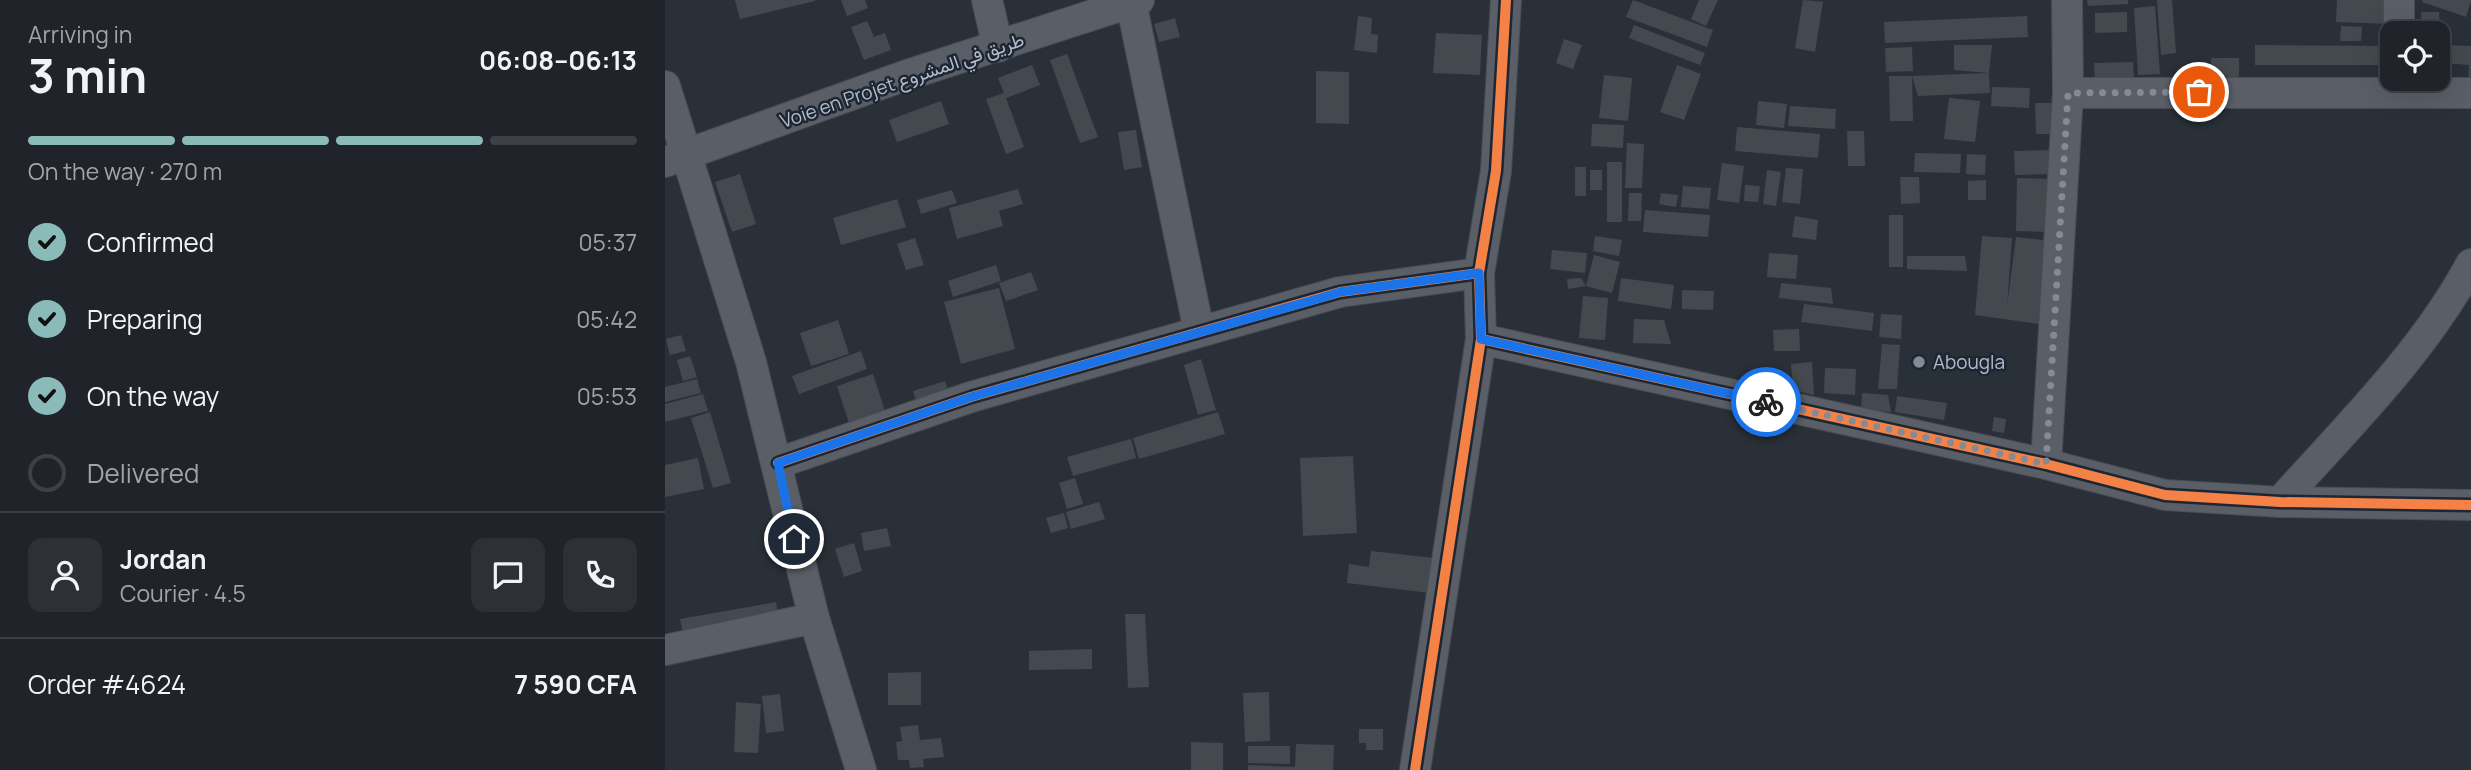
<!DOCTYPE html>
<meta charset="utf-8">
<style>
:root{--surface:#20242a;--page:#2d3036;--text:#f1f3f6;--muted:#a2a4a8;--line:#3d4147;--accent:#8bbbb9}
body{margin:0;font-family:Manrope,Vazirmatn,sans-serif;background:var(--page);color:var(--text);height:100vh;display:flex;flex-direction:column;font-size:26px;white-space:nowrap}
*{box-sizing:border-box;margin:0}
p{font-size:23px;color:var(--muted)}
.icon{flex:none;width:38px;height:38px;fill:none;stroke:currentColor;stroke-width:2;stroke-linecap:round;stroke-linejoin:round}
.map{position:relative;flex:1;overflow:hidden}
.panel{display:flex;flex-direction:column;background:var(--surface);width:665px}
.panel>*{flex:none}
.tools{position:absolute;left:1715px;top:21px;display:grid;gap:14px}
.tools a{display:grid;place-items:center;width:70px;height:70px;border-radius:14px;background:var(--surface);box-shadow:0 7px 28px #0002,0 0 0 2px var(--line);font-size:35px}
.pin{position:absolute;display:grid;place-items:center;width:60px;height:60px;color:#fff;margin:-30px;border:4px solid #fff;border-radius:50%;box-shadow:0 2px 7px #0007}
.courier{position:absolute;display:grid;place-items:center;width:70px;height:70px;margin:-35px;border:5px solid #1a73e8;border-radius:50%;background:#fff;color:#222;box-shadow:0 2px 9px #0007}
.head em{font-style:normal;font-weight:700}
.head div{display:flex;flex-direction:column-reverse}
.head{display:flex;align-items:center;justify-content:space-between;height:119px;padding:0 28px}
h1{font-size:46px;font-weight:700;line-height:52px}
.bar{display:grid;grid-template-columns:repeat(4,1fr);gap:10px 7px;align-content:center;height:84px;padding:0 28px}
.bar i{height:9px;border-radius:5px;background:var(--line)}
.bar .on{background:var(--accent)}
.bar p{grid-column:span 4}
.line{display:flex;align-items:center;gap:18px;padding:0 28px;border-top:2px solid var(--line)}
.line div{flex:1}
.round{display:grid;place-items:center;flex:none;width:74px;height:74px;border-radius:14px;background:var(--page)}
ol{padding:0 28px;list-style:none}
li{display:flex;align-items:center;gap:21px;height:77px}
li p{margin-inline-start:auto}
li .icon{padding:7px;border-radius:50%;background:var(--accent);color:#111;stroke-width:4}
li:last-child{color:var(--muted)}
li i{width:38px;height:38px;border:4px solid var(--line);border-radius:50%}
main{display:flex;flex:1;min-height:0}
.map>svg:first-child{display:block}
.building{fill:#444950}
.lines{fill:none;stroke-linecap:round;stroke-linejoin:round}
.minor-casing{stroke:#484c53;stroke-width:32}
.minor{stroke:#5a5e66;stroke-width:30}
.cycleway-casing{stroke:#1d2633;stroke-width:15}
.cycleway{stroke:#f48246;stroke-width:10}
.done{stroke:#848b96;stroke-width:7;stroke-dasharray:0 12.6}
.route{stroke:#1a73e8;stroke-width:9}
.poi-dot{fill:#848b96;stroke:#1d2633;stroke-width:2.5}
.labels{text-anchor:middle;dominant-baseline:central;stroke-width:5;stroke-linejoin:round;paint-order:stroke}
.street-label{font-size:19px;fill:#b4bcc9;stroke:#1d2633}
.poi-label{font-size:19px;fill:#b4bcc9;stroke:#1d2633;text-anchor:start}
</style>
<main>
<section class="panel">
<div class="head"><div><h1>3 min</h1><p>Arriving in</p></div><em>06:08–06:13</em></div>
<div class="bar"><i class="on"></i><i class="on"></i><i class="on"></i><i></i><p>On the way · 270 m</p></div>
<ol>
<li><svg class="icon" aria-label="check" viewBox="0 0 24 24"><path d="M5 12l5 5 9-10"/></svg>Confirmed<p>05:37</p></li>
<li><svg class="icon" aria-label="check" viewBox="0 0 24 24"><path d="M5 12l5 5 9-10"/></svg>Preparing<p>05:42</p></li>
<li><svg class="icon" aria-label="check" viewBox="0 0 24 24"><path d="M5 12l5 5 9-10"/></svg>On the way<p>05:53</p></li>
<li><i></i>Delivered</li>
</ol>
<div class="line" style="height:126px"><a class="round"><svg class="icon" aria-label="person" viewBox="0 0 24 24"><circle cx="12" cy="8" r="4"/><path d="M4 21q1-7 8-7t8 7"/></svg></a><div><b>Jordan</b><p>Courier · 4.5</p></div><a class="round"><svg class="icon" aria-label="chat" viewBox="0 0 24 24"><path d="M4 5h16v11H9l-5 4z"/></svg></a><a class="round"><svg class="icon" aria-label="phone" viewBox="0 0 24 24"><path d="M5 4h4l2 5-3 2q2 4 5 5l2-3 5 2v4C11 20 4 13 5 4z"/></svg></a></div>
<div class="line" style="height:91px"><div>Order #4624</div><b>7 590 CFA</b></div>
</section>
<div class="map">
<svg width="1806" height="770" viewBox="0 0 1806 770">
<rect width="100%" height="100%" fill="#2a3038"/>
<g class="building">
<path d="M70 0H150V1L75 19Z"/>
<path d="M176 0H200L203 8 182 16Z"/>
<path d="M968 0 1048 30 1042 47 961 17Z"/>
<path d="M1034 0H1053L1041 26 1026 19Z"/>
<path d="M1138 0 1158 2 1150 52 1130 48Z"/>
<path d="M1422 0H1463V4L1423 6Z"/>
<path d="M1492 0H1507L1511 53 1496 55Z"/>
<path d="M1672 0H1723V24L1671 22Z"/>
<path d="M1758 0H1806V1L1801 17 1757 2Z"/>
<path d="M1490 6 1495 74 1473 75 1469 8Z"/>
<path d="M1462 12V32L1430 33V13Z"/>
<path d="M1756 12H1774L1775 33H1757Z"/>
<path d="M693 16 707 18 706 34 713 35 712 53 689 50Z"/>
<path d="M1362 16 1363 37 1220 43 1219 22Z"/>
<path d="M510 18 515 37 494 42 489 24Z"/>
<path d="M202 21 209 37 220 33 226 50 199 60 186 27Z"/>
<path d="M969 25 1040 53 1035 65 964 38Z"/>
<path d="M1676 26 1697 27 1696 41H1675Z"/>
<path d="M771 33 817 35 815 75 768 73Z"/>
<path d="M899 39 917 45 908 69 891 63Z"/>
<path d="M1289 45H1327L1324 73 1289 70Z"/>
<path d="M1590 45 1727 46V65H1590Z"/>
<path d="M1780 45 1806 46V84H1803L1804 65 1779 63Z"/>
<path d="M1247 47 1248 71 1221 72 1220 48Z"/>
<path d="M402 54 433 137 415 143 385 60Z"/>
<rect x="1546" y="58" width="28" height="22"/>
<path d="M1468 62 1469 81 1430 82 1429 63Z"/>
<path d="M367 65 375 85 341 98 359 147 341 154 321 99 339 93 333 78Z"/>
<path d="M1012 65 1036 74 1019 120 995 112Z"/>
<path d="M651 71 684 72V124L651 123Z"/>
<path d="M1324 73 1325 93 1253 96 1247 76Z"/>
<path d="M939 75 967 78 963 121 934 118Z"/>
<path d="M1224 76H1247L1248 121H1225Z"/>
<path d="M1327 87 1365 88 1364 108 1326 106Z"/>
<path d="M1284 98 1315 101 1310 142 1279 139Z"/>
<path d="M276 101 284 124 232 142 224 120Z"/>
<path d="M1093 101 1122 104 1119 128 1091 125Z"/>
<path d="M1370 103H1391V134H1371Z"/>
<path d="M1125 106 1171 109 1170 129 1123 126Z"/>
<path d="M927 124 959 125 958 148 926 146Z"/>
<path d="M1072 127 1155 134 1153 158 1070 151Z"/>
<path d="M471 130 477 167 459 170 453 132Z"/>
<path d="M1182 131H1199L1200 166H1183Z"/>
<path d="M962 143 979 144 977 188H960Z"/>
<path d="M1390 150V174L1350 175 1349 151Z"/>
<path d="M1250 153 1296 154 1295 173 1249 172Z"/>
<path d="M1302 154 1321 155 1320 175 1301 174Z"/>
<rect x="942" y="162" width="15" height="60"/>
<path d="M1057 163 1079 166 1074 203 1052 200Z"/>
<rect x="910" y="167" width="11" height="29"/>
<path d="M1121 168 1138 169 1135 204 1117 202Z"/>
<rect x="925" y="170" width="12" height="20"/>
<path d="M1102 170 1116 172 1111 206 1098 204Z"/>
<path d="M75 174 91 224 67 232 50 182Z"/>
<path d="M1235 177H1254L1255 203 1236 204Z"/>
<path d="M1352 178 1388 179 1386 232 1351 231Z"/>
<path d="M1321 180V200H1303V181Z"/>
<path d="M1080 185 1095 186 1093 202 1079 201Z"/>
<path d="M1018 186 1046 188 1044 209 1016 207Z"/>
<path d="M353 189 358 204 334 211 338 226 292 239 284 208Z"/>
<path d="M287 190 292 203 256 214 252 200Z"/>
<path d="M964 193H977L976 221H963Z"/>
<path d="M996 193 1013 195 1011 207 994 204Z"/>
<path d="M232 199 241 227 176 245 168 218Z"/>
<path d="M980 210 1045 215 1043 237 978 232Z"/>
<rect x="1224" y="215" width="14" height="52"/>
<path d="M1130 216 1153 220 1151 240 1127 237Z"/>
<path d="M930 236 957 240 954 256 928 251Z"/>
<path d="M1317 236 1347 238 1342 306 1351 237 1389 241 1381 325 1310 315Z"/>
<path d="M250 238 259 265 241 270 232 244Z"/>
<path d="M887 250 922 253 920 273 885 269Z"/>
<path d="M1104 253 1133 255 1131 279 1102 277Z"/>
<path d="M929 255 955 262 947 293 921 286Z"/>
<path d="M1242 256H1300L1302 271 1242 269Z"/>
<path d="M331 265 336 281 288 297 283 281Z"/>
<path d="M366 272 373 290 341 301 334 283Z"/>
<path d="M916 278 921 286 903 289 902 279Z"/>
<path d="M956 278 1009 285 1006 309 953 301Z"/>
<path d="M1116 283 1166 288 1168 304 1114 298Z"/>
<path d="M334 288 350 349 296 364 279 302Z"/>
<path d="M1017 290 1049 291 1048 310 1017 309Z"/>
<path d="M918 296 943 298 940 340 914 338Z"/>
<path d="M1139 304 1209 313 1207 331 1136 322Z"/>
<path d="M1216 314 1237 315 1236 339 1214 337Z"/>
<path d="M969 319 999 320 1006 344 968 343Z"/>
<path d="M173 320 184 354 146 366 135 333Z"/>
<path d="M1134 329 1135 351H1109L1108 330Z"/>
<path d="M16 335 21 351 5 355 1 339Z"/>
<path d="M1217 344 1235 345 1232 389H1213Z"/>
<path d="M196 351 202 369 134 394 127 376Z"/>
<path d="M25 356 32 377 18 381 12 360Z"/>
<path d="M536 359 551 410 533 415 519 365Z"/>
<path d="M1147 362 1149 395 1128 390 1126 364Z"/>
<path d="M1160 368 1191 369 1190 395 1159 393Z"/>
<path d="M208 374 220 411 184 423 172 386Z"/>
<path d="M32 379 36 393 0 402V387Z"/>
<path d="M280 381 286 398 253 408 248 391Z"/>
<path d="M1197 393 1223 395 1226 412 1196 410Z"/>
<path d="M38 394 43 411 0 422V404Z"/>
<path d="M1232 396 1282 403 1279 420 1230 412Z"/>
<path d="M45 412 66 483 48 488 26 418Z"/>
<path d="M553 412 560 434 474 459 468 438Z"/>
<path d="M1329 417 1341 419 1339 433 1327 431Z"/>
<path d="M466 439 471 458 408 476 402 457Z"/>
<path d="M688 456 692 533 638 536 635 458Z"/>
<path d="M33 458 39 489 0 497V465Z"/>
<path d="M410 478 418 504 402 509 394 483Z"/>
<path d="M434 502 440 519 406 529 401 512Z"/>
<path d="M399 513 403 528 386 533 381 518Z"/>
<path d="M222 528 226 546 199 551 196 533Z"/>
<path d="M189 543 197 571 179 577 170 549Z"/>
<path d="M706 551 769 558 765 593 682 583 684 564 704 567Z"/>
<path d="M111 602 114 621 19 638 15 619Z"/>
<path d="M460 614H480L484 687 463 688Z"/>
<path d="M427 649V669L364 670V651Z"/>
<path d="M256 672V705H223V673Z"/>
<path d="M604 692 605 741 580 742 578 693Z"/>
<path d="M115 694 119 731 101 733 97 696Z"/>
<path d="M71 702 96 704 93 753 69 752Z"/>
<path d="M253 725 255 740 276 738 279 757 258 759 259 767 245 768 244 760H233L231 742 237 741 235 727Z"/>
<path d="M694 729H718V750H701V743H694Z"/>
<path d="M526 742 558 743V770H526Z"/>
<path d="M631 744 669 745 668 770H583V765L630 767Z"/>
<path d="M583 746H625V764L583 763Z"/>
</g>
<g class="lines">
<defs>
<g id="minor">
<path d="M322 0 333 47"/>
<path d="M1734 0V33"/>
<path d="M466 2 534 331"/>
<path d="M0 86 86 362 149 618 196 770"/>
<path d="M1403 93H1806"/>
<path d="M0 162 239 76 474 0"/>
<path d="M816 339 1381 464 1500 495 1615 502 1806 505"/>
<path d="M113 463 306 397 675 292 814 273"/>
<path d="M1381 464 1403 93 1402 0"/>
<path d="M1615 502C1682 427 1758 353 1806 264"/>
<path d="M0 650 149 618"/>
<path d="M750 770 816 339 814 273 831 171 841 0"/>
</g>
</defs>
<use href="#minor" class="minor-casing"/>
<use href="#minor" class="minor"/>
<defs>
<g id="cycleway">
<path d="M816 339 1381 464 1500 495 1615 502 1806 505"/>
<path d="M113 463 306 397 675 292 814 273"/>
<path d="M750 770 816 339 814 273 831 171 841 0"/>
</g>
</defs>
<use href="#cycleway" class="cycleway-casing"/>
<use href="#cycleway" class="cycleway"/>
</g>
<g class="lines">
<path class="done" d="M1101 402 1381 464 1403 93 1534 92"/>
<path class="route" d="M129 539 113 463 306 397 652 299 675 292 814 273 816 339 1101 402"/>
</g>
<circle class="poi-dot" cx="1254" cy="362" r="7"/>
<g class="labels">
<g class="street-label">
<text transform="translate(237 80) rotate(-19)">Voie en Projet طريق في المشروع</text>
</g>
<g class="poi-label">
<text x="1268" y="362">Abougla</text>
</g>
</g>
</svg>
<div class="tools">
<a><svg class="icon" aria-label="locate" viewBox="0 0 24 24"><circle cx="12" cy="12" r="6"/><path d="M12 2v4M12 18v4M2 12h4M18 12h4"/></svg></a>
</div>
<div class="pin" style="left:1534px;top:92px;background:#ea580c"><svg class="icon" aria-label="bag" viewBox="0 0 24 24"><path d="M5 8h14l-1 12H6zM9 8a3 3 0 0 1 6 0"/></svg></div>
<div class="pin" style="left:129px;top:539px;background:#1f2937"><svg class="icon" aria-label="home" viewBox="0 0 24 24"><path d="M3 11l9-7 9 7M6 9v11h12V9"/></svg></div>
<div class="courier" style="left:1101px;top:402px"><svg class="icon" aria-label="bike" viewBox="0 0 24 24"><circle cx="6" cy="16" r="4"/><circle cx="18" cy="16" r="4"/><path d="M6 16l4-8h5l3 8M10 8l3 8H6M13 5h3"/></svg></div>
</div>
</main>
